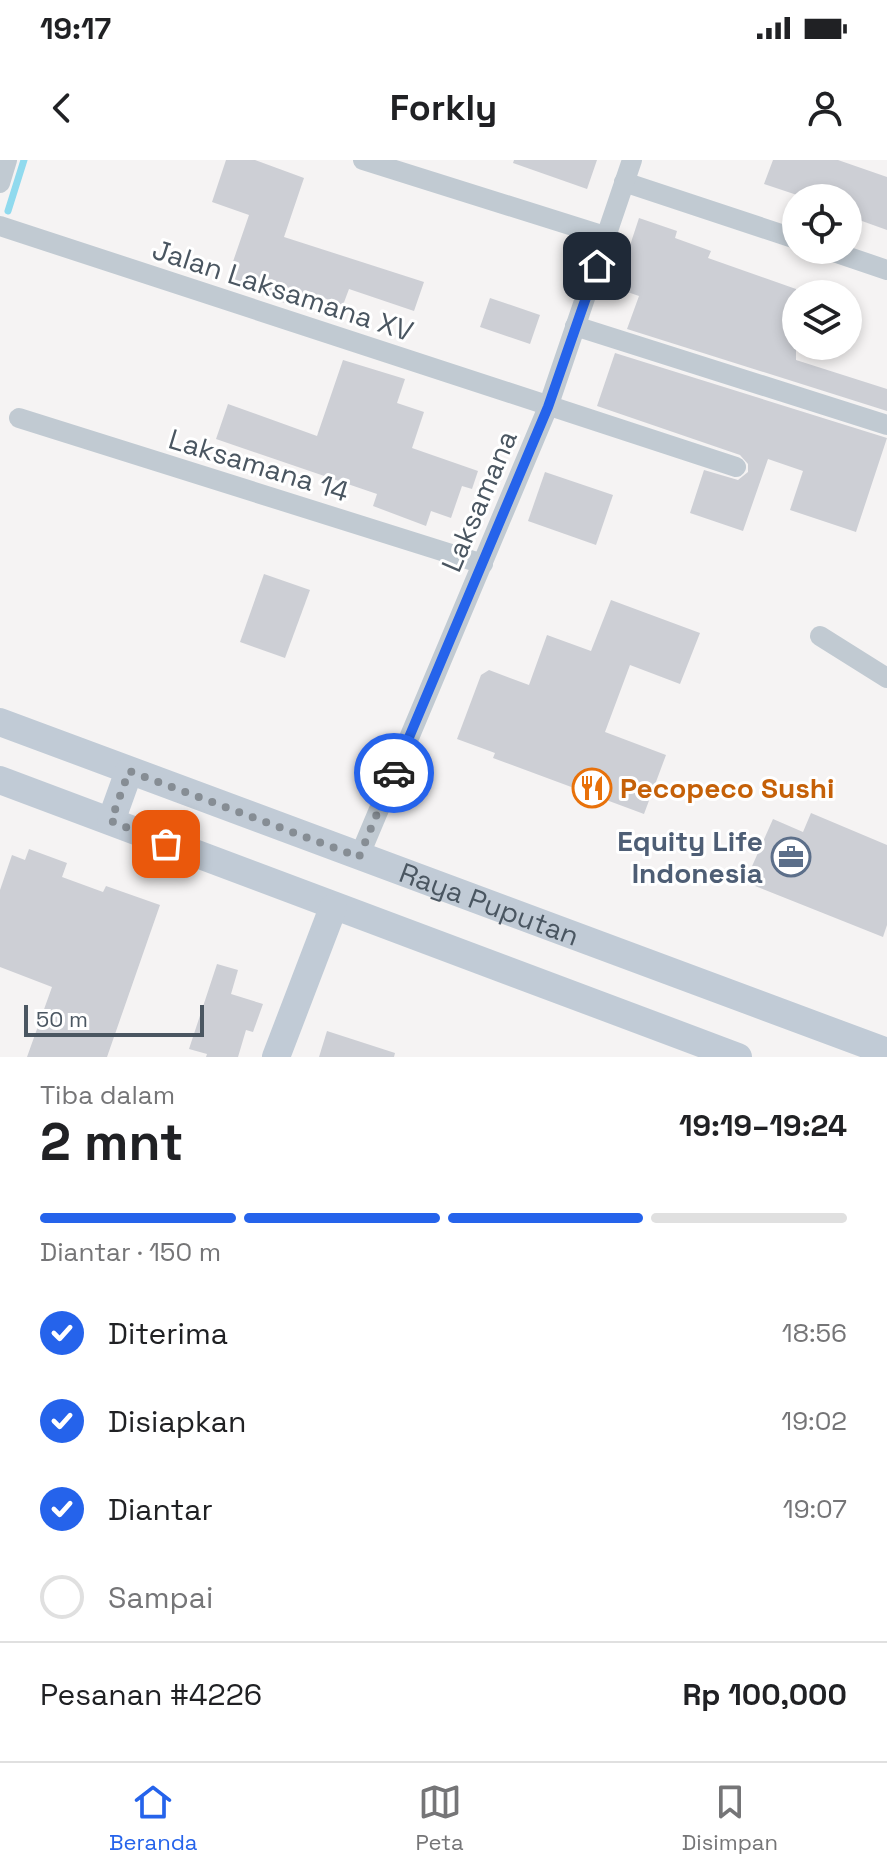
<!DOCTYPE html>
<html lang="id">
<meta charset="utf-8">
<style>
:root{--surface:#fff;--page:#f6f6f6;--text:#202124;--muted:#757577;--line:#e0e0e0;--accent:#2563eb}
body{margin:0;font-family:"Space Grotesk",sans-serif;background:var(--page);color:var(--text);height:100vh;display:flex;flex-direction:column;font-size:30px;white-space:nowrap}
*{box-sizing:border-box;margin:0}
p{font-size:26px;color:var(--muted)}
.icon{flex:none;width:44px;height:44px;fill:none;stroke:currentColor;stroke-width:2;stroke-linecap:round;stroke-linejoin:round}
.map{position:relative;height:897px;overflow:hidden}
.panel{display:flex;flex-direction:column;background:var(--surface);flex:1}
.panel>*{flex:none}
.buttons{position:absolute;left:782px;top:24px;display:grid;gap:16px}
.buttons a{display:grid;place-items:center;width:80px;height:80px;border-radius:50%;background:var(--surface);box-shadow:0 4px 12px #0003;font-size:40px}
.scale{position:absolute;left:24px;bottom:20px;width:180px;box-sizing:border-box;padding-left:8px;border:4px solid #4a5661;border-top:0;font-size:22px;line-height:28px;white-space:nowrap;color:#4a5661;-webkit-text-stroke:6px #fff;paint-order:stroke}
.pin{position:absolute;display:grid;place-items:center;width:68px;height:68px;color:#fff;margin:-34px;border-radius:16px;box-shadow:0 4px 12px #0006}
.courier{position:absolute;display:grid;place-items:center;width:80px;height:80px;margin:-40px;border:6px solid #2563eb;border-radius:50%;background:#fff;color:#222;box-shadow:0 2px 10px #0007}
.overview em{font-style:normal;font-weight:700}
.overview div{display:flex;flex-direction:column-reverse}
.overview{display:flex;align-items:center;justify-content:space-between;height:136px;padding:0 40px}
h1{font-size:52px;font-weight:700;line-height:60px}
.bar{display:grid;grid-template-columns:repeat(4,1fr);gap:12px 8px;align-content:center;height:96px;padding:0 40px}
.bar i{height:10px;border-radius:6px;background:var(--line)}
.bar .on{background:var(--accent)}
.bar p{grid-column:span 4}
.line{display:flex;align-items:center;gap:20px;padding:0 40px;border-top:2px solid var(--line)}
.line div{flex:1}
ol{padding:0 40px;list-style:none}
li{display:flex;align-items:center;gap:24px;height:88px}
li p{margin-inline-start:auto}
li .icon{padding:8px;border-radius:50%;background:var(--accent);color:#fff;stroke-width:4}
li:last-child{color:var(--muted)}
li i{width:44px;height:44px;border:4px solid var(--line);border-radius:50%}
.status{display:flex;justify-content:space-between;align-items:center;height:56px;padding:0 40px;background:var(--surface);direction:ltr}
.status svg{height:22px;fill:currentColor}
header{display:flex;justify-content:space-between;align-items:center;height:104px;padding:0 40px;background:var(--surface);font-size:36px;font-weight:700}
.tab-bar{display:flex;justify-content:space-around;align-items:center;height:112px;border-top:2px solid var(--line);background:var(--surface);font-size:22px;color:var(--muted)}
.tab-bar a{display:grid;justify-items:center;gap:4px}
.tab-bar .on{color:var(--accent)}
.map>svg:first-child{display:block}
.lines{fill:none;stroke-linecap:round;stroke-linejoin:round}
.stream{stroke:#90daee;stroke-width:7}
.building{fill:#cdcfd5}
.street{stroke:#c1cad2;stroke-width:20}
.secondary{stroke:#c1cbd6;stroke-width:28}
.done{stroke:#868d94;stroke-width:8;stroke-dasharray:0 14.4}
.route{stroke:#2563eb;stroke-width:10}
.labels{text-anchor:middle;dominant-baseline:central;stroke-width:6;stroke-linejoin:round;paint-order:stroke}
.street-label{font-size:28px;fill:#4a5661;stroke:#fff}
.food-label{font-size:28px;font-weight:bold;fill:#c56008;stroke:#fff;text-anchor:start}
.service-label{font-size:28px;font-weight:bold;fill:#4e5e75;stroke:#fff;text-anchor:end}
</style>
<div class="status"><b>19:17</b><svg viewBox="0 0 49 12"><path d="M0 12V9h3v3zM5 12V6h3v6zM10 12V3h3v9zM15 12V0h3v12zM26 1h20v11H26zM47 4h2v5h-2z"/></svg></div>
<header><svg class="icon" aria-label="back" viewBox="0 0 24 24"><path d="M15 5l-7 7 7 7"/></svg>Forkly<svg class="icon" aria-label="person" viewBox="0 0 24 24"><circle cx="12" cy="8" r="4"/><path d="M4 21q1-7 8-7t8 7"/></svg></header>
<div class="map">
<svg width="887" height="897" viewBox="0 0 887 897">
<rect width="100%" height="100%" fill="#f5f3f3"/>
<g class="lines">
<path class="stream" d="M8 51 24 0"/>
</g>
<g class="building">
<path d="M226 0H255L304 18 284 77 424 122 414 151 349 129 343 145 305 131 299 148 226 122 249 55 212 42Z"/>
<path d="M514 0H597L587 29 513 3Z"/>
<path d="M773 0H838L887 17V70L848 56V38H806L764 24Z"/>
<path d="M639 58 677 71 675 78 711 91 708 98 796 129V200L887 229V251L627 169 639 136 616 128Z"/>
<path d="M490 138 540 155 530 184 480 167Z"/>
<path d="M615 193 887 278 856 372 790 350 803 311 768 299 743 371 690 353 704 310 738 320 748 312V304L740 295 597 246Z"/>
<path d="M343 200 405 219 397 243 424 252 412 288 478 311 472 329 462 326 451 358 431 351 426 366 373 346 377 334 216 279 228 244 317 276Z"/>
<path d="M545 312 613 335 596 385 528 361Z"/>
<path d="M264 414 310 430 285 498 240 482Z"/>
<path d="M611 440 700 473 680 524 630 505 605 572 666 595 644 654 493 598 495 593 457 579 481 515 489 510 529 525 547 475 591 491Z"/>
<path d="M811 653 887 685V765L883 777 745 722 773 659 803 672Z"/>
<path d="M29 689 67 703 62 717 103 732 106 726 160 745 107 897H27L52 827 0 807V730L12 695 25 700Z"/>
<path d="M217 804 238 810 231 834 263 844 253 872 246 870 238 897H206L207 894 189 889Z"/>
<path d="M327 871 395 893 394 897H319Z"/>
</g>
<g class="lines">
<g class="street">
<path d="M363 0 608 77"/>
<path d="M624 22 796 79"/>
<path d="M0 23 7 0"/>
<path d="M0 66 736 307"/>
<path d="M828 90 887 110"/>
<path d="M575 166 887 265"/>
<path d="M19 258 483 404"/>
<path d="M820 476 887 518"/>
<path d="M359 697 548 247 632 0"/>
</g>
<g class="secondary">
<path id="s1" d="M0 562 887 892"/>
<path d="M0 620 738 897"/>
<path d="M111 661 129 611"/>
<path d="M276 897 333 748"/>
</g>
</g>
<g class="lines">
<path class="done" d="M166 684 111 661 129 611 359 697 394 613"/>
<path class="route" d="M394 613 548 247 597 106"/>
</g>
<defs>
<symbol id="restaurant-ring" viewBox="-11 -11 22 22"><circle r="9.5" fill="#fff" stroke="#e8710a" stroke-width="1.5"/><path d="M-5-6h1v4h1v-4h1v4h1v-4h1v5L-1.5 .5V6h-2V.5L-5-1ZM5-6V6H3V1.5H1.5Q1.5-4 5-6Z" fill="#e8710a"/></symbol>
<symbol id="office-ring" viewBox="-11 -11 22 22"><circle r="9.5" fill="#fff" stroke="#5c6f8a" stroke-width="1.5"/><path d="M-6-3h4V-5.5h4V-3h4V5H-6ZM-1-4.5V-3h2v-1.5ZM-6 0V1H6V0Z" fill="#5c6f8a"/></symbol>
</defs>
<g fill-rule="evenodd">
<use href="#restaurant-ring" x="570" y="606" width="44" height="44"/>
<use href="#office-ring" x="769" y="675" width="44" height="44"/>
</g>
<g class="labels">
<g class="street-label">
<text transform="translate(283 130) rotate(18)">Jalan Laksamana XV</text>
<text transform="translate(259 305) rotate(17)">Laksamana 14</text>
<text transform="translate(479 341) rotate(-67)">Laksamana</text>
<text stroke="none"><textPath href="#s1" startOffset="522">Raya Puputan</textPath></text>
</g>
<g class="food-label">
<text x="620" y="628">Pecopeco Sushi</text>
</g>
<g class="service-label">
<text x="763" y="681">Equity Life<tspan x="763" dy="32">Indonesia</tspan></text>
</g>
</g>
</svg>
<div class="buttons">
<a><svg class="icon" aria-label="locate" viewBox="0 0 24 24"><circle cx="12" cy="12" r="6"/><path d="M12 2v4M12 18v4M2 12h4M18 12h4"/></svg></a>
<a><svg class="icon" aria-label="layers" viewBox="0 0 24 24"><path d="M12 4l9 5-9 5-9-5zM3 14l9 5 9-5"/></svg></a>
</div>
<div class="scale">50 m</div>
<div class="pin" style="left:166px;top:684px;background:#ea580c"><svg class="icon" aria-label="bag" viewBox="0 0 24 24"><path d="M5 8h14l-1 12H6zM9 8a3 3 0 0 1 6 0"/></svg></div>
<div class="pin" style="left:597px;top:106px;background:#1f2937"><svg class="icon" aria-label="home" viewBox="0 0 24 24"><path d="M3 11l9-7 9 7M6 9v11h12V9"/></svg></div>
<div class="courier" style="left:394px;top:613px"><svg class="icon" aria-label="car" viewBox="0 0 24 24"><path d="M5 17H2v-5l4-1 3-4h7l3 4 3 1v5h-3M9 17h6M6 11h13"/><circle cx="7" cy="17" r="2"/><circle cx="17" cy="17" r="2"/></svg></div>
</div>
<section class="panel">
<div class="overview"><div><h1>2 mnt</h1><p>Tiba dalam</p></div><em>19:19–19:24</em></div>
<div class="bar"><i class="on"></i><i class="on"></i><i class="on"></i><i></i><p>Diantar · 150 m</p></div>
<ol>
<li><svg class="icon" aria-label="check" viewBox="0 0 24 24"><path d="M5 12l5 5 9-10"/></svg>Diterima<p>18:56</p></li>
<li><svg class="icon" aria-label="check" viewBox="0 0 24 24"><path d="M5 12l5 5 9-10"/></svg>Disiapkan<p>19:02</p></li>
<li><svg class="icon" aria-label="check" viewBox="0 0 24 24"><path d="M5 12l5 5 9-10"/></svg>Diantar<p>19:07</p></li>
<li><i></i>Sampai</li>
</ol>
<div class="line" style="height:104px"><div>Pesanan #4226</div><b>Rp 100,000</b></div>
</section>
<nav class="tab-bar">
<a class="on"><svg class="icon" aria-label="home" viewBox="0 0 24 24"><path d="M3 11l9-7 9 7M6 9v11h12V9"/></svg>Beranda</a>
<a><svg class="icon" aria-label="map" viewBox="0 0 24 24"><path d="M3 6l6-2 6 2 6-2v14l-6 2-6-2-6 2zM9 4v14M15 6v14"/></svg>Peta</a>
<a><svg class="icon" aria-label="saved" viewBox="0 0 24 24"><path d="M7 4h10v16l-5-4-5 4z"/></svg>Disimpan</a>
</nav>
